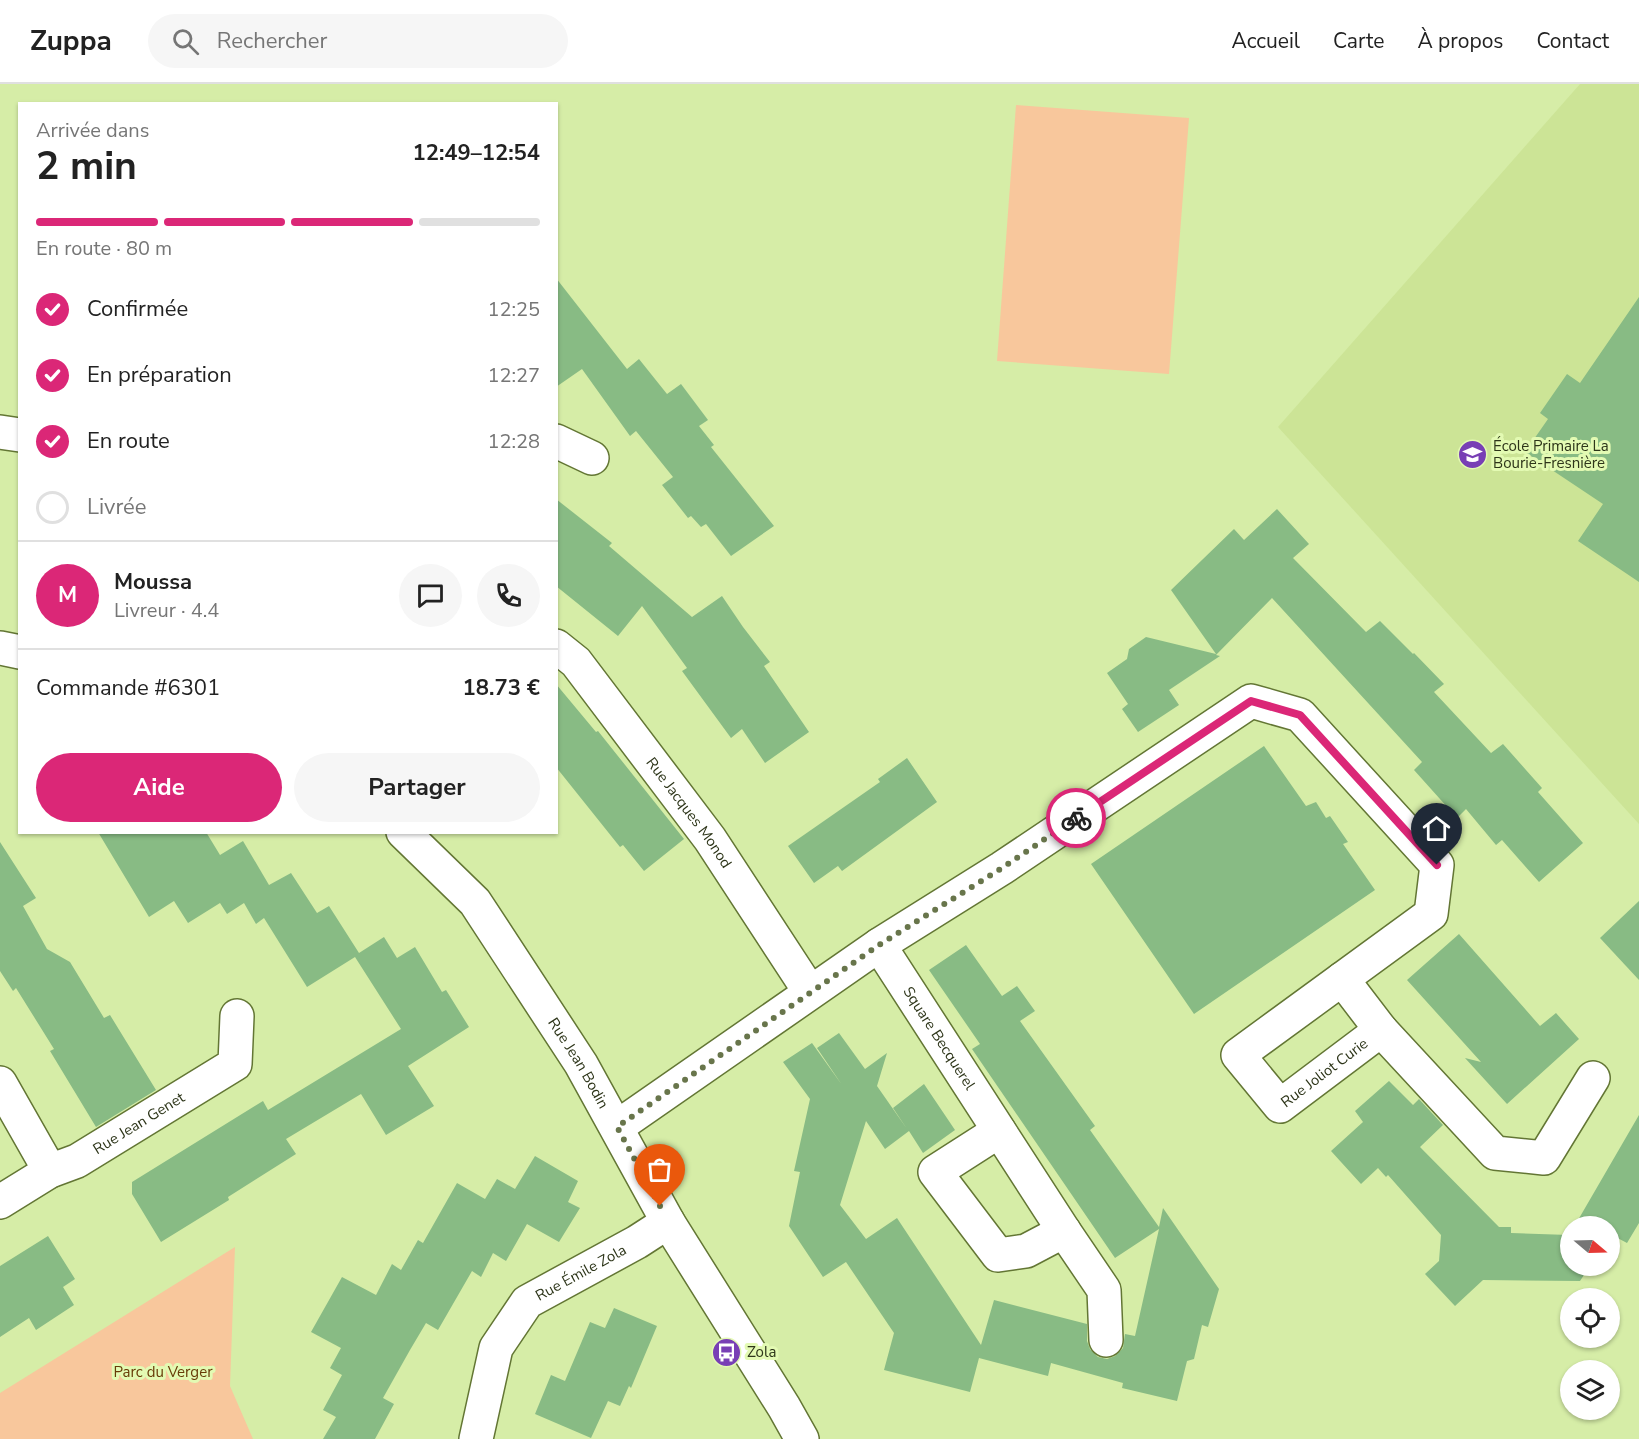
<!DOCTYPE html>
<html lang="fr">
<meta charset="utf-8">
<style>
:root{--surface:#fff;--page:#f6f6f6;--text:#222;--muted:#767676;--line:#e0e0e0;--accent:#db2777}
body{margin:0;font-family:"Nunito Sans",sans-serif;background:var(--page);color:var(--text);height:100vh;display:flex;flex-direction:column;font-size:22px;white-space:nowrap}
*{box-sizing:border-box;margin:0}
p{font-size:20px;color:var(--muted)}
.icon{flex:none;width:33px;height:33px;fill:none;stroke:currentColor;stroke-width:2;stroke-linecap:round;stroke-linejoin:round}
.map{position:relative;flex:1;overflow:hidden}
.sheet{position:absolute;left:18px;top:18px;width:540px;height:732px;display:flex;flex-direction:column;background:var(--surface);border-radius:0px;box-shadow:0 2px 4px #0004}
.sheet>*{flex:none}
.needle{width:39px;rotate:109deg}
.buttons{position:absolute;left:1560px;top:1132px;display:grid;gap:12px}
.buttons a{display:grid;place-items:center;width:60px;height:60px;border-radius:50%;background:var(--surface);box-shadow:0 2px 4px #0004;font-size:30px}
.pin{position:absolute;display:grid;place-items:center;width:51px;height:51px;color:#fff;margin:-62px -26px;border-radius:50% 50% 50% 0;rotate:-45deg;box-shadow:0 0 6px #0007}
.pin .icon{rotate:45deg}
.courier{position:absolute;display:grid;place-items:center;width:60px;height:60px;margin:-30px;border:4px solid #db2777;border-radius:50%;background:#fff;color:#222;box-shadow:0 2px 8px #0007}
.overview em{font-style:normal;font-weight:700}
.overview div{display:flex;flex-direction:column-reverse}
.overview{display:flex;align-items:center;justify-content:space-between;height:102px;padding:0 18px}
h1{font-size:39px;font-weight:700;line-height:45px}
.bar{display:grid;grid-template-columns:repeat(4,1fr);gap:9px 6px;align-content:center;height:72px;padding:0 18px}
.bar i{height:8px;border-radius:4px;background:var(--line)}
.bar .current{background:var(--accent)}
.bar p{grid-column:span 4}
.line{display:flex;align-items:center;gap:15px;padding:0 18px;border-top:2px solid var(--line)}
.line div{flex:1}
.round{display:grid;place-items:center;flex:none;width:63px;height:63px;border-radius:32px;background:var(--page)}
ol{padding:0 18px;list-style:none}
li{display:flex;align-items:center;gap:18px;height:66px}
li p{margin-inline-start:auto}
li .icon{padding:6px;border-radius:50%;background:var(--accent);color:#fff;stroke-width:4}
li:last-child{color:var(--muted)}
li i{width:33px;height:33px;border:3px solid var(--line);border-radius:50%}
.action{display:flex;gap:12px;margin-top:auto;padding:12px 18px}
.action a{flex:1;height:69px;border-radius:36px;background:var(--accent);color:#fff;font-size:24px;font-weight:700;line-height:69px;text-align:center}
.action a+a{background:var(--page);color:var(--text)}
header{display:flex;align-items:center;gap:36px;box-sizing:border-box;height:84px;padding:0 30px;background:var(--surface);border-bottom:2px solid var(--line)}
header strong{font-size:28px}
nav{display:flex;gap:33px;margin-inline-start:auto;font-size:21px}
.search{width:420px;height:54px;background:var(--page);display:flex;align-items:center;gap:15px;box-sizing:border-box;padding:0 21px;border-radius:33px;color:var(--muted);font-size:22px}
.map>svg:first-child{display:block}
.built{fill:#cce496}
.green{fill:#f8c79c}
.building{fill:#88bb84}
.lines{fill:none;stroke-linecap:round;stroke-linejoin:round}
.minor-casing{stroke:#637634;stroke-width:36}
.minor{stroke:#fff;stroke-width:33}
.done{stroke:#68754b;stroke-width:6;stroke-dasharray:0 10.8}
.route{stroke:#db2777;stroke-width:8}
.labels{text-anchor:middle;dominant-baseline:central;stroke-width:6;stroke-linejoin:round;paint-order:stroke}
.poi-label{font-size:15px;fill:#2d3519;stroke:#e3fab3;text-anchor:start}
.street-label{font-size:15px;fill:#2d3519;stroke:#e3fab3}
.park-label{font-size:15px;fill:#673b07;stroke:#e3fab3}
</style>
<header>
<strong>Zuppa</strong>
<div class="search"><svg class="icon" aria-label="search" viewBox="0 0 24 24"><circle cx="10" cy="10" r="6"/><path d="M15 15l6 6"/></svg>Rechercher</div>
<nav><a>Accueil</a><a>Carte</a><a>À propos</a><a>Contact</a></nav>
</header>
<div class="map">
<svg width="1639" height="1355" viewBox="0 0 1639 1355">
<rect width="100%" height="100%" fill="#d6eda7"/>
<path class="built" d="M1580 0H1639V740L1278 343Z"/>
<g class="green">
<path d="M1016 21 1189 34 1169 290 997 277Z"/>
<path d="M235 1163 230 1302 253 1355H0V1309Z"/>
</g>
<g class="building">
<path d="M556 194 627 285 639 275 667 310 681 300 708 336 699 342 714 361 711 363 774 442 731 472 706 440 701 443 691 432 688 434 662 401 673 393 636 347 630 352 582 285 556 303Z"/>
<path d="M1639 213V498L1578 457 1603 420 1525 368 1548 335 1540 329 1567 290 1580 299Z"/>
<path d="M556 415 612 459 609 462 692 533 722 512 743 543 770 578 764 582 809 648 765 679 742 645 731 654 682 587 687 584 642 522 618 552 556 502Z"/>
<path d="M1277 425 1309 460 1293 474 1366 548 1380 537 1413 570 1414 569 1444 600 1434 608 1491 669 1503 660 1542 704 1538 708 1583 759 1539 798 1502 756 1496 761 1466 725 1457 734 1414 686 1422 678 1272 514 1216 571 1220 572 1169 606 1179 621 1138 648 1122 625 1128 620 1107 589 1127 575 1129 565 1146 553 1216 570 1171 506 1234 445 1244 456Z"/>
<path d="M556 600 596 648 598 647 684 755 644 787 623 761 620 763 556 683Z"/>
<path d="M1264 662 1306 722 1316 718 1326 734 1330 732 1348 758 1343 760 1375 806 1194 930 1091 780Z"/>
<path d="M907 674 937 718 842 787 838 782 814 799 788 762 880 698 878 695Z"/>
<path d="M98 748H206L220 771 243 757 269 801 291 789 317 829 329 822 359 869 384 853 397 874 415 863 442 908 446 906 469 943 408 982 434 1022 386 1051 361 1010 286 1055 296 1070 228 1113 229 1116 161 1158 132 1110V1098L263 1017 268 1026 401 945 355 873 307 903 264 834 256 840 244 819 227 830 220 819 188 839 174 817 149 833Z"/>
<path d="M0 758 36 814 23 822 47 865 70 878 104 934 110 931 156 1006 96 1043 50 967 54 965 16 904 13 907 0 887Z"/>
<path d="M1639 817V896L1600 854Z"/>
<path d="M1459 850 1540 942 1556 929 1579 955 1507 1020 1465 974 1481 978 1407 896Z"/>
<path d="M966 861 1002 912 1017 902 1035 927 1020 937 1095 1042 1090 1046 1159 1143 1163 1124 1219 1205 1208 1243 1202 1241 1194 1275 1187 1277 1177 1317 1122 1304 1123 1299 1051 1279 1048 1292 979 1274 970 1308 884 1286 894 1249 846 1178 823 1193 789 1142 800 1088 794 1087 810 1015 783 978 812 959 842 1001 817 964 839 949 865 985 887 969 877 1002 907 1045 893 1024 924 1000 955 1046 923 1069 909 1047 885 1065 866 1037 840 1121 866 1155 897 1134 981 1261 994 1216 1087 1240V1257L1090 1265 1098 1273 1107 1275 1115 1272 1123 1264 1125 1250 1135 1252 1159 1145 1115 1174 972 965 980 960 929 886Z"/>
<path d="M1389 997 1413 1021 1419 1015 1443 1041 1420 1063 1499 1143H1511V1149L1569 1151 1570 1148V1182H1590L1580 1197 1483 1196 1455 1222 1425 1190 1439 1177 1441 1151 1388 1091 1386 1093 1378 1084 1361 1100 1331 1067 1363 1038 1355 1027Z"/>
<path d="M1639 1031V1139L1627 1159 1610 1150V1151V1143H1574Z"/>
<path d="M535 1072 578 1097 568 1118 580 1124 559 1158 527 1140 506 1177 493 1169 481 1193 472 1187 438 1246 426 1239 410 1266 383 1314 394 1320 375 1355H323L336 1333 323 1326 342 1291 330 1284 341 1264 311 1248 342 1193 376 1211 392 1180 401 1186 418 1156 423 1159 457 1099 485 1115 497 1095 515 1105Z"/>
<path d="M48 1152 75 1195 63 1203 74 1221 36 1246 29 1234 0 1253V1182Z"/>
<path d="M614 1224 657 1242 631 1304 629 1302 620 1322 608 1317 591 1354 535 1330 551 1291 565 1297 590 1238 605 1244Z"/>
</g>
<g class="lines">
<defs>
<g id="minor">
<path d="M0 348 20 351"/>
<path d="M556 357 592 374"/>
<path id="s1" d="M556 562 576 578 710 755 810 908"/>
<path d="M0 564 20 568"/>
<path id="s2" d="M403 748 475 818 581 980 668 1138 784 1323 802 1355"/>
<path id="s3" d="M879 861 1064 1147 1104 1206 1106 1256"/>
<path d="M1342 895 1381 946 1495 1069 1544 1074 1593 994"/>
<path d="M0 999 50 1087"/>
<path id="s4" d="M617 1043 879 861 1002 784 1251 617 1300 631 1437 781 1431 830 1238 971 1280 1022 1381 946"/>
<path d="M999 1047 935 1088 998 1171 1026 1167 1064 1147"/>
<path id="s5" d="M0 1118 50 1087 77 1077 235 980 237 932"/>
<path id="s6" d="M476 1355 496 1264 527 1218 637 1158 668 1138"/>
</g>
</defs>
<use href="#minor" class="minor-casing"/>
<use href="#minor" class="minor"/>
</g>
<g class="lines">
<path class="done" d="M660 1122 617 1043 879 861 1002 784 1076 734"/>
<path class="route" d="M1076 734 1251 617 1300 631 1437 781"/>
</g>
<defs>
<symbol id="school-disc" viewBox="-11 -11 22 22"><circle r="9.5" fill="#783fb5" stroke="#e3fab3"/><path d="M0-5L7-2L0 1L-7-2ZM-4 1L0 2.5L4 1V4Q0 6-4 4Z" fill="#fff"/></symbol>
<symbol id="bus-disc" viewBox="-11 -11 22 22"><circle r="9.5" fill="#783fb5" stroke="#e3fab3"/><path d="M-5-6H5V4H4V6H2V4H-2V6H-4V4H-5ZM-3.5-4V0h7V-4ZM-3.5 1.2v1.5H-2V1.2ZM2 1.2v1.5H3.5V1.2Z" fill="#fff"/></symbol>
</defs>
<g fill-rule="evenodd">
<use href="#school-disc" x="1456" y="354" width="33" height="33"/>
<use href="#bus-disc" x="710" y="1252" width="33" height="33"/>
</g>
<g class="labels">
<g class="poi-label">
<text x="1493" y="362">École Primaire La<tspan x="1493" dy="17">Bourie-Fresnière</tspan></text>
<text x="747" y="1268">Zola</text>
</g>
<g class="street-label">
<text stroke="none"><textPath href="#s1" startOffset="214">Rue Jacques Monod</textPath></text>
<text stroke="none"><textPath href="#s3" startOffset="111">Square Becquerel</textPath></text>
<text stroke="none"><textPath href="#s2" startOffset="292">Rue Jean Bodin</textPath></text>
<text stroke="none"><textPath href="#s4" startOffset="1428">Rue Joliot Curie</textPath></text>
<text stroke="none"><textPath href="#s5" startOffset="160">Rue Jean Genet</textPath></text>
<text stroke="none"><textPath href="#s6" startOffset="210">Rue Émile Zola</textPath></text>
</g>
<g class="park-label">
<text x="163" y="1288">Parc du Verger</text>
</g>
</g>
</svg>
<div class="buttons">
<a><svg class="needle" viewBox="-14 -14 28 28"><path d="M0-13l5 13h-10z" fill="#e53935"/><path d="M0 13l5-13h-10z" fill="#767676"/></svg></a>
<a><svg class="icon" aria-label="locate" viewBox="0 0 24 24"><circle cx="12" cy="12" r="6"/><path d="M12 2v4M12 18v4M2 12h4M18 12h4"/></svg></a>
<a><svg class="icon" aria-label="layers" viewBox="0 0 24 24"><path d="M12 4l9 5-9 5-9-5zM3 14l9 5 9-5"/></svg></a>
</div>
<div class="pin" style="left:660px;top:1122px;background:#ea580c"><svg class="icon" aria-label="bag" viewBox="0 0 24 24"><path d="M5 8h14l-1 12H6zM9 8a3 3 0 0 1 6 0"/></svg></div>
<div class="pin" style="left:1437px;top:781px;background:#1f2937"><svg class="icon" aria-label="home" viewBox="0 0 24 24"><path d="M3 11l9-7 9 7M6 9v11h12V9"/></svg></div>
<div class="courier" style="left:1076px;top:734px"><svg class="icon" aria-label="bike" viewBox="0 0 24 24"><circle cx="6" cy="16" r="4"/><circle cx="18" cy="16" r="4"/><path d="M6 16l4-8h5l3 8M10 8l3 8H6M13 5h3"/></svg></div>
<section class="sheet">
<div class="overview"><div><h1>2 min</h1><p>Arrivée dans</p></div><em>12:49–12:54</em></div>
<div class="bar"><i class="current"></i><i class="current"></i><i class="current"></i><i></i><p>En route · 80 m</p></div>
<ol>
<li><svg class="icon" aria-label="check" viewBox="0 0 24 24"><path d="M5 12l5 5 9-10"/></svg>Confirmée<p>12:25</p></li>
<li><svg class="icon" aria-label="check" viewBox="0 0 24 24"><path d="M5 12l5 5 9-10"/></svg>En préparation<p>12:27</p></li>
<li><svg class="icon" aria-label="check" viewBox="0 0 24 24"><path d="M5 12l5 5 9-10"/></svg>En route<p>12:28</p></li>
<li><i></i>Livrée</li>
</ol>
<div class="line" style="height:108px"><b class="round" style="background:var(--accent);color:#fff">M</b><div><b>Moussa</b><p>Livreur · 4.4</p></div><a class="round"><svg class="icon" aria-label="chat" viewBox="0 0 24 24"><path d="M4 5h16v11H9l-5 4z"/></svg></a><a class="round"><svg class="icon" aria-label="phone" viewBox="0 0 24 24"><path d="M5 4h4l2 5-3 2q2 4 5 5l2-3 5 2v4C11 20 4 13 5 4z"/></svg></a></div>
<div class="line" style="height:78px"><div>Commande #6301</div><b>18.73 €</b></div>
<div class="action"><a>Aide</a><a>Partager</a></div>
</section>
</div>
